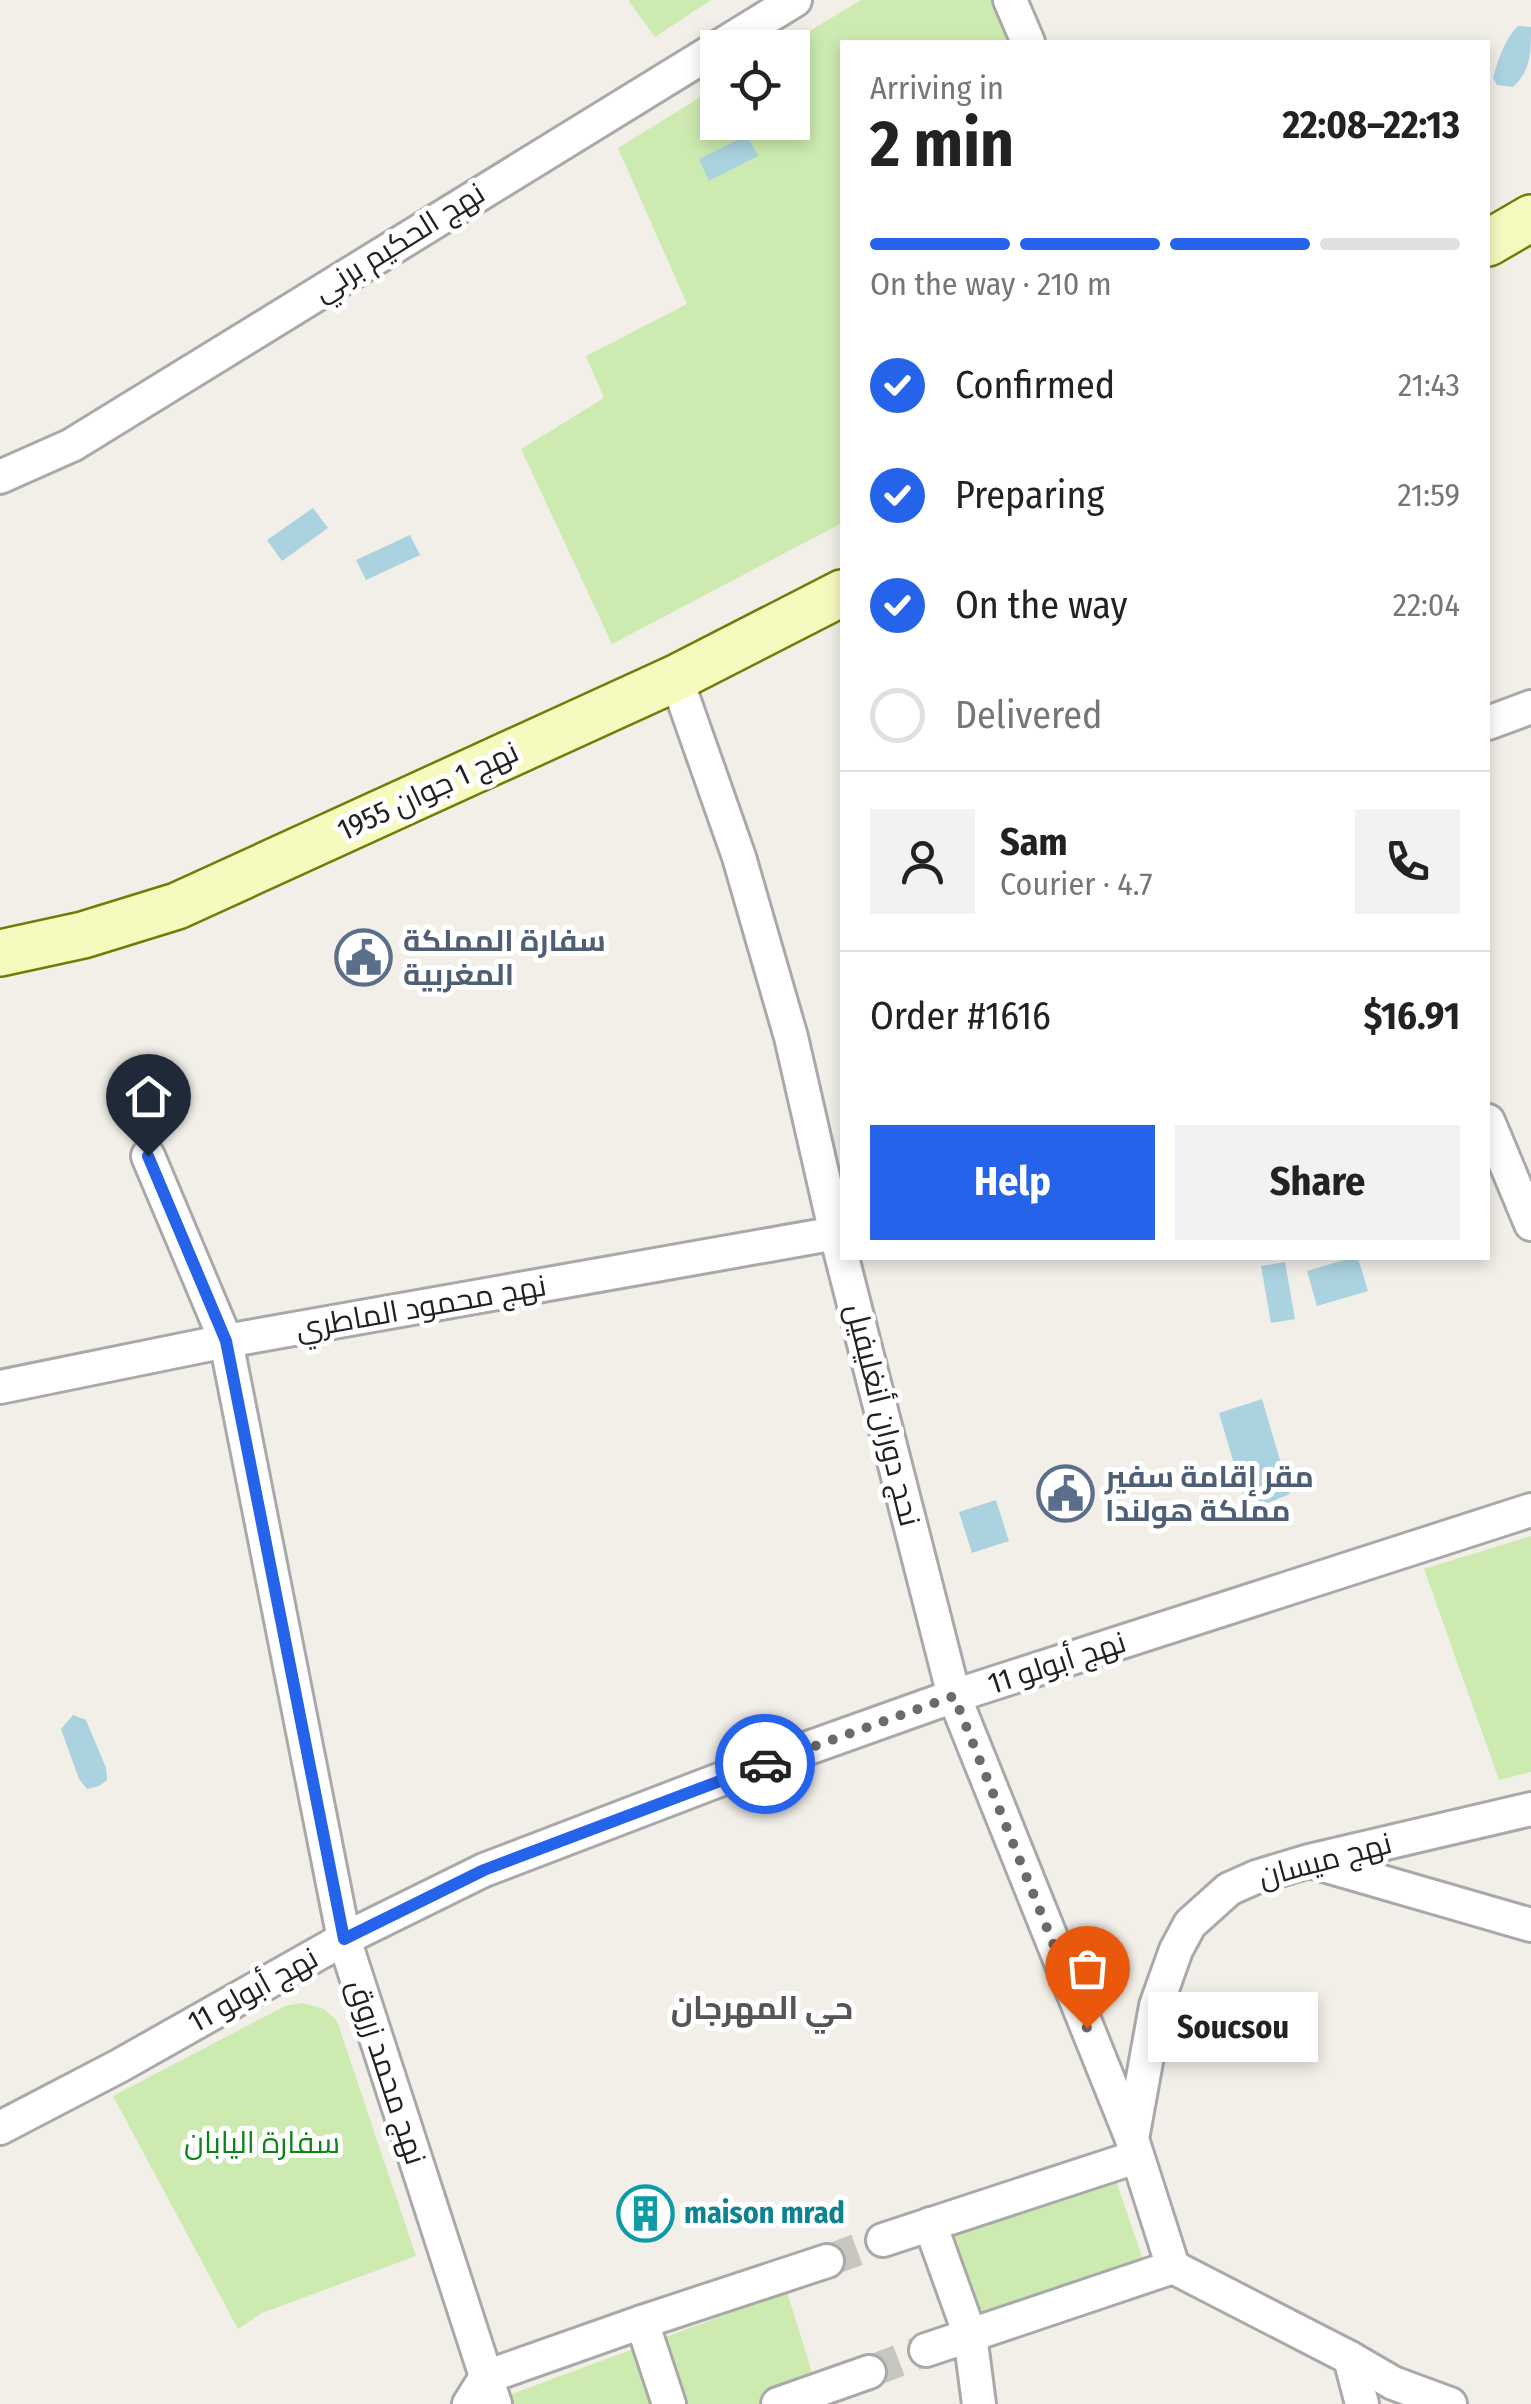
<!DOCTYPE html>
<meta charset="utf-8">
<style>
:root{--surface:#fff;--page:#f2f2f2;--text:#222;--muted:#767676;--line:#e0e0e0;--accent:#2563eb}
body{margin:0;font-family:"Fira Sans Condensed",Cairo,sans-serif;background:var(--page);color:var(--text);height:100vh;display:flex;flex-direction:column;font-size:38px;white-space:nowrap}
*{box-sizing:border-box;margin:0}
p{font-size:32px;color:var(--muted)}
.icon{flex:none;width:55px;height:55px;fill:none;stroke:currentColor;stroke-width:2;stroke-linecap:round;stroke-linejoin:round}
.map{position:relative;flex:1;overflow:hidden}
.details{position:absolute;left:840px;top:40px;width:650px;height:1220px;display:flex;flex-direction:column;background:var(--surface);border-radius:0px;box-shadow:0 5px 15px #0003}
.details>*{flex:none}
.fabs{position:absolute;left:700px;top:30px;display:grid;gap:20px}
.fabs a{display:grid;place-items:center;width:110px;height:110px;border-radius:0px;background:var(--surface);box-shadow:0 5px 15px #0003;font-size:50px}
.pin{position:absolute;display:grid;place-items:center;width:85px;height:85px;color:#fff;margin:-102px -42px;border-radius:50% 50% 50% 0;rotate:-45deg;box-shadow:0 0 10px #0007}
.pin .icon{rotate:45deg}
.courier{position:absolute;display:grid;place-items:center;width:100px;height:100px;margin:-50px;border:8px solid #2563eb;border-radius:50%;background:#fff;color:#222;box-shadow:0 2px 12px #0007}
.bubble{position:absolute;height:70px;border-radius:0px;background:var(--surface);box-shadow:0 5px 15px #0003;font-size:32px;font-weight:700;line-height:70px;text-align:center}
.head em{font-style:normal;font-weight:700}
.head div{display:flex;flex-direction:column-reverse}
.head{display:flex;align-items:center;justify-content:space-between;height:170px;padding:0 30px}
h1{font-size:65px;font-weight:700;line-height:75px}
.bar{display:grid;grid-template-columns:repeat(4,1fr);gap:15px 10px;align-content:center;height:120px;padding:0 30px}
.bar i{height:12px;border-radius:8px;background:var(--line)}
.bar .current{background:var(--accent)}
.bar p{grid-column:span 4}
.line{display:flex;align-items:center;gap:25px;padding:0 30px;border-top:2px solid var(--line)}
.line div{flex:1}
.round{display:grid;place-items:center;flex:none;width:105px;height:105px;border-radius:0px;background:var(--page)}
ol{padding:0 30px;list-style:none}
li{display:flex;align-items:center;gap:30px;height:110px}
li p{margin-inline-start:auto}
li .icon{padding:10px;border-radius:50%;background:var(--accent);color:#fff;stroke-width:4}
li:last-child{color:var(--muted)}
li i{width:55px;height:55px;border:5px solid var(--line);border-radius:50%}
.action{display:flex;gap:20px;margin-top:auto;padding:20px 30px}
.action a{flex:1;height:115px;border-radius:0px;background:var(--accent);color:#fff;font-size:40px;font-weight:700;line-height:115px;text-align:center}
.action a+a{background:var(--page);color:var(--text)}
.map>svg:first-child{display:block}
.grass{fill:#cdebb0}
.water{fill:#aad3df}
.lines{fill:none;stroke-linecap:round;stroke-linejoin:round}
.street-tunnel{stroke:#c8c6c1;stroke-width:32;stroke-dasharray:32 16;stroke-linecap:butt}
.street-casing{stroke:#a9a9a9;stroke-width:38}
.secondary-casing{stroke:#707d05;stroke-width:50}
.street{stroke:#fff;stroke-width:32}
.secondary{stroke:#f7fabf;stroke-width:45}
.done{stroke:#6b6a68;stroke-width:10;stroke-dasharray:0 18}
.route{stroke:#2563eb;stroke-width:12}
.labels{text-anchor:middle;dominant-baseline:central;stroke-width:10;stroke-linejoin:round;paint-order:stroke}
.street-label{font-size:30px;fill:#222;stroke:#fff}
.service-label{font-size:30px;font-weight:bold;fill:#4e5e75;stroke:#fff;text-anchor:start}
.park-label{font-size:30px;fill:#0c8416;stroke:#fff}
.culture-label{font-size:30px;font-weight:bold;fill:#0d838f;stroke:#fff;text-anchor:start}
.neighbourhood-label{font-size:32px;font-weight:bold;fill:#555;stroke:#fff}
</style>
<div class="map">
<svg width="1531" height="2404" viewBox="0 0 1531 2404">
<rect width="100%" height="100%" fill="#f2efe9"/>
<g class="grass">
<path d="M628 0H711L655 37Z"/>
<path d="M861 0H993L1010 42H842V523L612 644 521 449 604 398 586 356 687 304 618 148 717 87 718 122H792V48L783 47Z"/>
<path d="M1531 1536V1772L1499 1780 1424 1569Z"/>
<path d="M302 2003 324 2009 337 2021 416 2256 262 2313 238 2329 113 2096 285 2006Z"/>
<path d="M1115 2178 1147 2271 978 2328 946 2235Z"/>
<path d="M787 2292 822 2404H512L509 2395Z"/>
</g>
<g class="water">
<path d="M1518 26 1531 27C1531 53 1531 70 1513 87L1497 85 1493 78C1498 60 1505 38 1518 26Z"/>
<path d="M747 135 758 156 709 181 699 159Z"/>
<path d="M313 508 328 528 282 561 267 540Z"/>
<path d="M410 535 420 555 366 580 356 560Z"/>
<path d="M1351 1258H1358L1368 1291 1317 1306 1307 1271Z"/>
<path d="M1285 1262 1295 1319 1271 1323 1261 1266Z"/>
<path d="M1262 1399 1290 1494 1248 1511 1219 1413Z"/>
<path d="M996 1500 1009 1541 972 1553 959 1512Z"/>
<path d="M73 1715 86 1720 106 1768 107 1780 99 1786 87 1789 79 1779 61 1729Z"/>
</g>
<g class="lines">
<g class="street-tunnel">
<path d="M827 2261 883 2240"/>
<path d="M869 2372 926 2350"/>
</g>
<defs>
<g id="street">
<path d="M1010 0 1028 42"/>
<path d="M0 477 72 445 795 0"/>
<path d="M676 678 739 857 791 1037 836 1234 954 1696 1132 2139"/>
<path d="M1488 723 1531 707"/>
<path d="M1488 1121 1531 1224"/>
<path d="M148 1156 226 1341 344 1939 495 2404"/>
<path d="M0 1387 226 1341 842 1232"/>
<path d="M1313 1862 1531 1925"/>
<path d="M0 2128 119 2066 344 1939 484 1870 727 1777 954 1696 1531 1510"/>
<path d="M930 2224 970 2335 979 2404"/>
<path d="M883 2240 1136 2157"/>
<path d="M1173 2267 1132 2139 1156 2006 1176 1950 1190 1924 1229 1889 1256 1877 1309 1861 1531 1809"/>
<path d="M1173 2267 1350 2358 1362 2404"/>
<path d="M642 2322 669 2404"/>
<path d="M926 2350 1173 2267"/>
<path d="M1350 2358 1393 2383 1450 2404"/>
<path d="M469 2404 486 2377 642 2322 827 2261"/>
<path d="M778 2404 869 2372"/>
</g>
<g id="secondary">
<path d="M1488 243 1531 218"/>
<path d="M0 953 83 935 177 906 676 678 842 593"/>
</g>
</defs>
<use href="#street" class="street-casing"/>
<use href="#secondary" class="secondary-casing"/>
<use href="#street" class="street"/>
<use href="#secondary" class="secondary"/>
</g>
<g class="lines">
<path class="done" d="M765 1764 954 1696 1087 2028"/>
<path class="route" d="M148 1156 226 1341 344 1939 484 1870 765 1764"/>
</g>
<defs>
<symbol id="civic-ring" viewBox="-11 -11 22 22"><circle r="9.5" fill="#fff" stroke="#5c6f8a" stroke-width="1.5"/><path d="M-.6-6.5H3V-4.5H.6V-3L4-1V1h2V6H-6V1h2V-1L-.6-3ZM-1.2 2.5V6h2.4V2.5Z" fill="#5c6f8a"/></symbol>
<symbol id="building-ring" viewBox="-11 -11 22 22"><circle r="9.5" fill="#fff" stroke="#0f9aa8" stroke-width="1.5"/><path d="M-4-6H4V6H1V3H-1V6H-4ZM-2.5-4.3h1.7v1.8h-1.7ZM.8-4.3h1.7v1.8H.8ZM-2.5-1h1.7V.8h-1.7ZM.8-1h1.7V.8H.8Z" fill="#0f9aa8"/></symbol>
</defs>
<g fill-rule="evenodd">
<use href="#civic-ring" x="332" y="926" width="63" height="63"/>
<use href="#civic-ring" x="1034" y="1462" width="63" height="63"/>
<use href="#building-ring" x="614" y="2182" width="63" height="63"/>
</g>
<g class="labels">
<g class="street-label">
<text transform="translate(399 242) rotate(-32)">نهج الحكيم برني</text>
<text transform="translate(428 791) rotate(-25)">نهج 1 جوان 1955</text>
<text transform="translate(421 1307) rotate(-10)">نهج محمود الماطري</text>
<text transform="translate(883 1415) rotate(76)">نحج دوران أنغليفيل</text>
<text transform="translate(1057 1663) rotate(-18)">نهج أبولو 11</text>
<text transform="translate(1325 1860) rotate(-15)">نهج ميسان</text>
<text transform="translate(253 1990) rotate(-29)">نهج أبولو 11</text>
<text transform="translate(387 2072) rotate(72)">نهج محمد زروق</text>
</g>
<g class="service-label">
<text x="403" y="941">سفارة المملكة<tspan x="403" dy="34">المغربية</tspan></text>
<text x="1105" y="1477">مقر إقامة سفير<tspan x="1105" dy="34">مملكة هولندا</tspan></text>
</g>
<g class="park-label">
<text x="262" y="2143">سفارة اليابان</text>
</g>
<g class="culture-label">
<text x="684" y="2213">maison mrad</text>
</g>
<g class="neighbourhood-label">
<text x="762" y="2008">حي المهرجان</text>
</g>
</g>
</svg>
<div class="fabs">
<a><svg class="icon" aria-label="locate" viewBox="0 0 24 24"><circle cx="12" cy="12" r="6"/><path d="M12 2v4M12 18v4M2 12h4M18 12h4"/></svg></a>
</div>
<div class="pin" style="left:1087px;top:2028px;background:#ea580c"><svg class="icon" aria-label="bag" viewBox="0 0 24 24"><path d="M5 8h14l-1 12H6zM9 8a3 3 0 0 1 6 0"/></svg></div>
<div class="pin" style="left:148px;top:1156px;background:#1f2937"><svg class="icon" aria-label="home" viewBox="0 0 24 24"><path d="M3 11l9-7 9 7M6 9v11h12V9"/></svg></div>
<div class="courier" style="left:765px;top:1764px"><svg class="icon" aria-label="car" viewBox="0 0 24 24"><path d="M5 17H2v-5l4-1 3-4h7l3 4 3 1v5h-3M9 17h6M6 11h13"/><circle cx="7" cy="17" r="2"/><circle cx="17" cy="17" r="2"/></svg></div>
<div class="bubble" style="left:1148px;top:1992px;width:170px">Soucsou</div>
<section class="details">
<div class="head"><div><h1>2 min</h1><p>Arriving in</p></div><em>22:08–22:13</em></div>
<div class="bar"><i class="current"></i><i class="current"></i><i class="current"></i><i></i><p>On the way · 210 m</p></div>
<ol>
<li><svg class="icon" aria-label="check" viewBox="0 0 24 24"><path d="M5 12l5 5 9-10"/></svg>Confirmed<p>21:43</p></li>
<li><svg class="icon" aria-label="check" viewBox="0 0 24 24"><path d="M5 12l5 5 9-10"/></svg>Preparing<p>21:59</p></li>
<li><svg class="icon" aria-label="check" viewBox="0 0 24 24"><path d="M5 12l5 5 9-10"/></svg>On the way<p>22:04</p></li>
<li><i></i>Delivered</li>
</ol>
<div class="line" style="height:180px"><a class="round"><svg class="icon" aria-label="person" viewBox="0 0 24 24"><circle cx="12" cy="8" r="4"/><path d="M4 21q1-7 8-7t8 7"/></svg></a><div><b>Sam</b><p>Courier · 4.7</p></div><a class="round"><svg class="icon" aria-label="phone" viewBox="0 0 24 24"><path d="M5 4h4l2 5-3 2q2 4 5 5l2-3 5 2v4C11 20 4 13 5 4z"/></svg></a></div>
<div class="line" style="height:130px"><div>Order #1616</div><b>$16.91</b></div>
<div class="action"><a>Help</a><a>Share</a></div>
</section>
</div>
